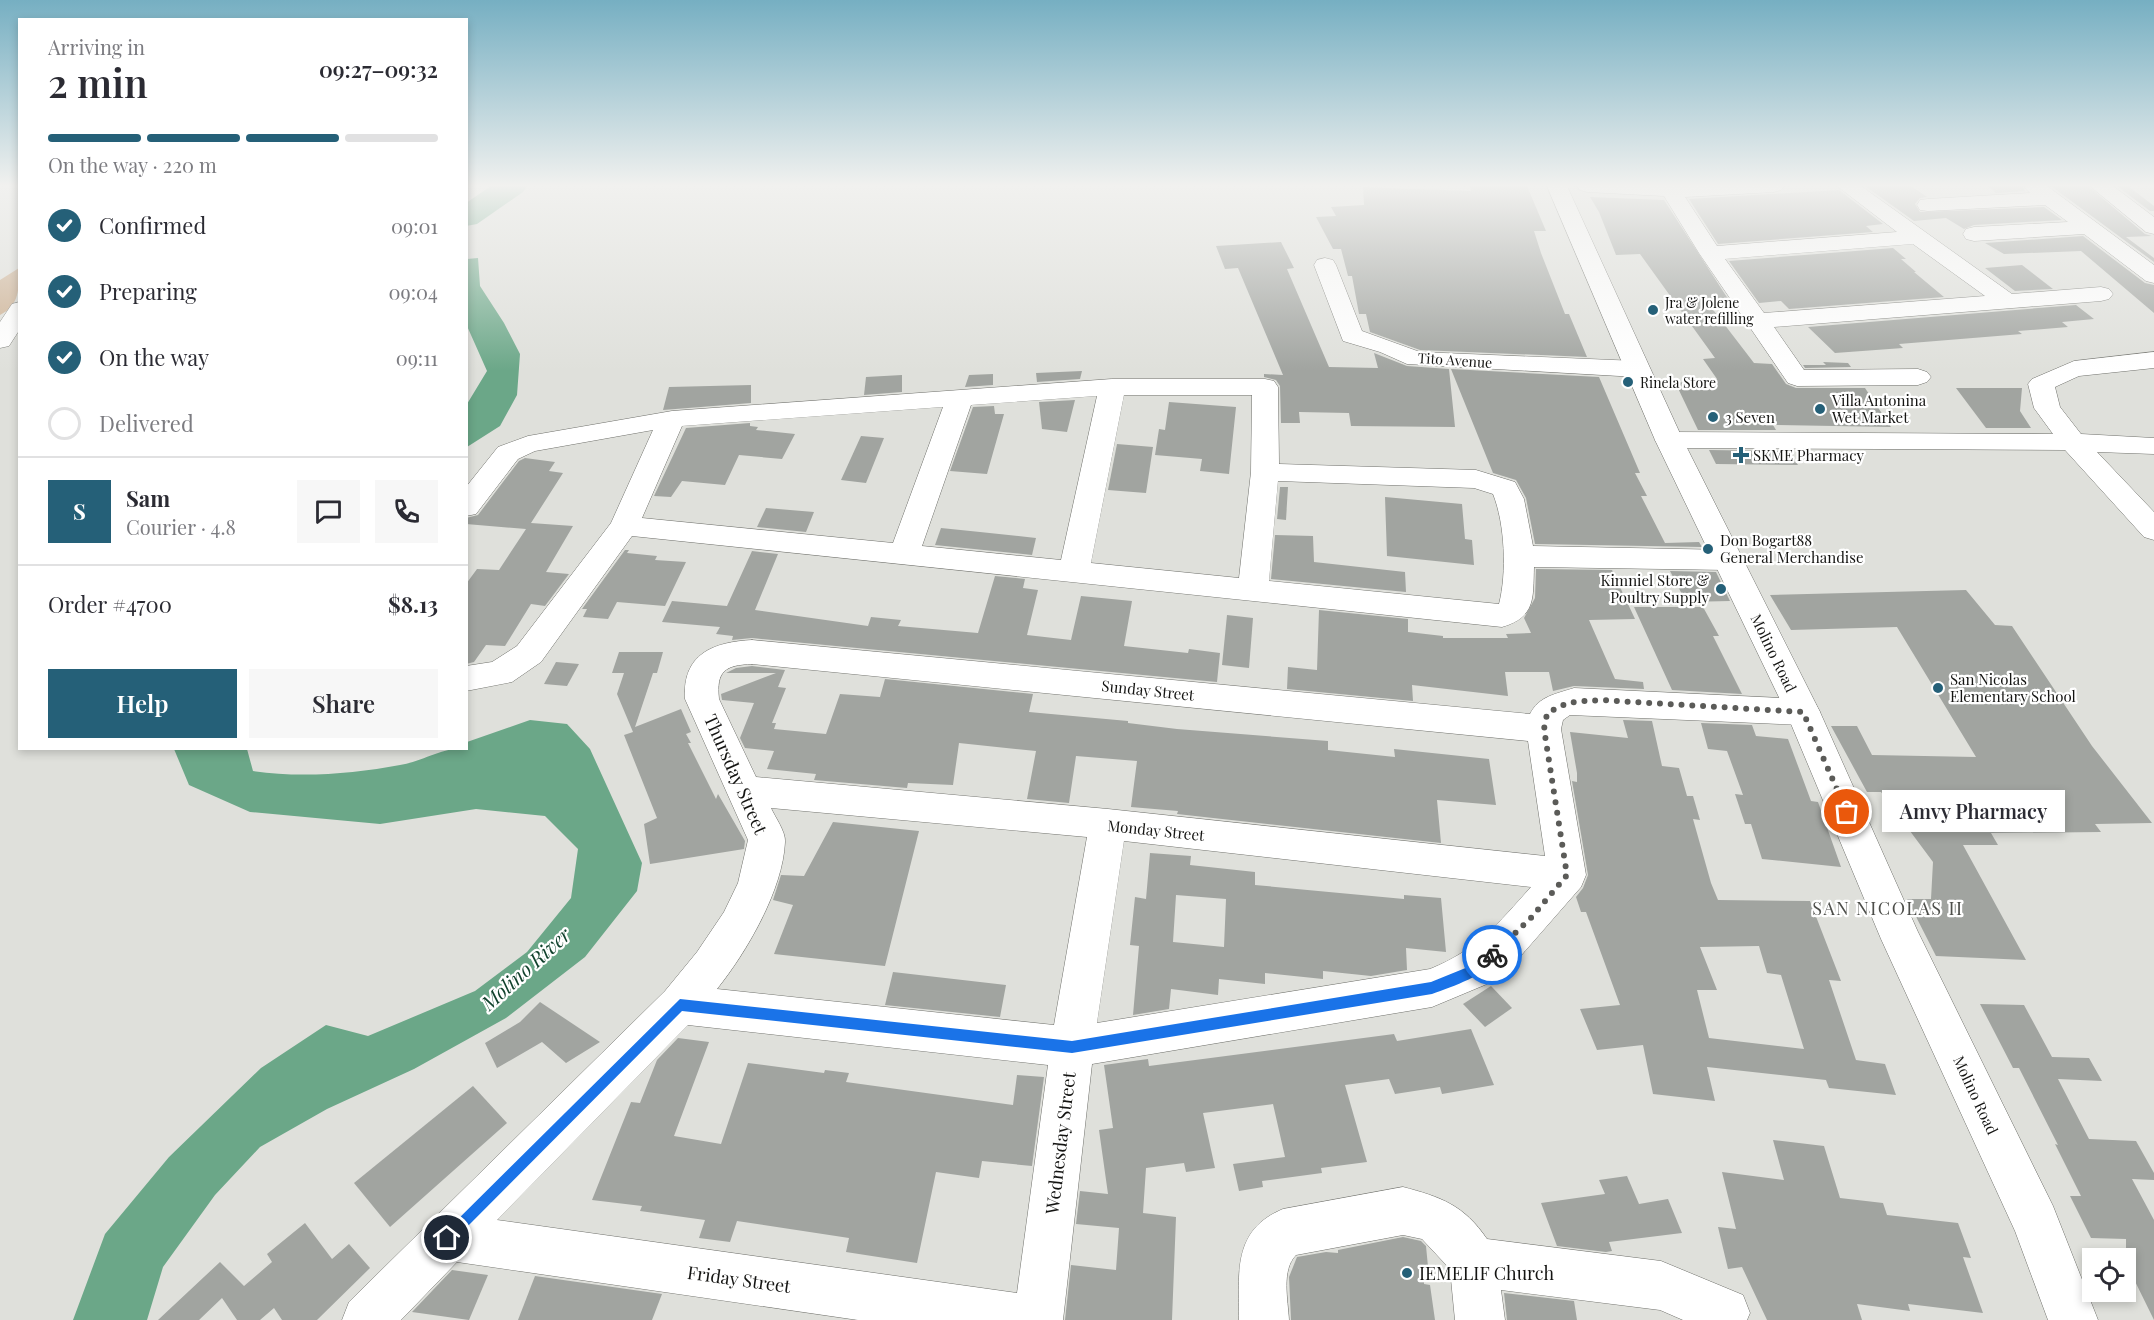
<!DOCTYPE html>
<meta charset="utf-8">
<style>
:root{--surface:#fff;--page:#f7f7f7;--text:#2b2b33;--muted:#7c7c81;--line:#e1e1e2;--accent:#256078}
body{margin:0;font-family:"Playfair Display",serif;background:var(--page);color:var(--text);height:100vh;display:flex;flex-direction:column;font-size:22px;white-space:nowrap}
*{box-sizing:border-box;margin:0}
p{font-size:20px;color:var(--muted)}
.icon{flex:none;width:33px;height:33px;fill:none;stroke:currentColor;stroke-width:2;stroke-linecap:round;stroke-linejoin:round}
.map{position:relative;flex:1;overflow:hidden}
.side{position:absolute;left:18px;top:18px;width:450px;height:732px;display:flex;flex-direction:column;background:var(--surface);border-radius:0px;box-shadow:0 3px 9px #0003}
.side>*{flex:none}
.tools{position:absolute;left:2082px;top:1248px;display:grid;gap:12px}
.tools a{display:grid;place-items:center;width:54px;height:54px;border-radius:0px;background:var(--surface);box-shadow:0 3px 9px #0003;font-size:30px}
.pin{position:absolute;display:grid;place-items:center;width:51px;height:51px;color:#fff;margin:-26px;border:3px solid #fff;border-radius:50%;box-shadow:0 2px 6px #0007}
.courier{position:absolute;display:grid;place-items:center;width:60px;height:60px;margin:-30px;border:4px solid #1a73e8;border-radius:50%;background:#fff;color:#222;box-shadow:0 2px 8px #0007}
.bubble{position:absolute;height:42px;border-radius:0px;background:var(--surface);box-shadow:0 3px 9px #0003;font-size:20px;font-weight:600;line-height:42px;text-align:center}
.headline em{font-style:normal;font-weight:600}
.headline div{display:flex;flex-direction:column-reverse}
.headline{display:flex;align-items:center;justify-content:space-between;height:102px;padding:0 30px}
h1{font-size:39px;font-weight:600;line-height:45px}
.bar{display:grid;grid-template-columns:repeat(4,1fr);gap:9px 6px;align-content:center;height:72px;padding:0 30px}
.bar i{height:8px;border-radius:4px;background:var(--line)}
.bar .selected{background:var(--accent)}
.bar p{grid-column:span 4}
.line{display:flex;align-items:center;gap:15px;padding:0 30px;border-top:2px solid var(--line)}
.line div{flex:1}
.round{display:grid;place-items:center;flex:none;width:63px;height:63px;border-radius:0px;background:var(--page)}
ol{padding:0 30px;list-style:none}
li{display:flex;align-items:center;gap:18px;height:66px}
li p{margin-inline-start:auto}
li .icon{padding:6px;border-radius:50%;background:var(--accent);color:#fff;stroke-width:4}
li:last-child{color:var(--muted)}
li i{width:33px;height:33px;border:3px solid var(--line);border-radius:50%}
.button{display:flex;gap:12px;margin-top:auto;padding:12px 30px}
.button a{flex:1;height:69px;border-radius:0px;background:var(--accent);color:#fff;font-size:24px;font-weight:600;line-height:69px;text-align:center}
.button a+a{background:var(--page);color:var(--text)}
.map>svg:first-child{display:block}
.green{fill:#ccaf90}
.water{fill:#6ba788}
.lines{fill:none;stroke-linecap:round;stroke-linejoin:round}
.river{fill:#6ba788;fill-rule:evenodd}
.building{fill:#a1a4a0;fill-rule:evenodd}
.minor-casing{stroke:#70716c;stroke-width:1}
.major-casing{stroke:#70716c;stroke-width:1}
.minor{fill:#fff;fill-rule:evenodd}
.major{fill:#fff;fill-rule:evenodd}
.route{fill:#1a73e8}
.done{stroke:#5b5b58;stroke-width:6;stroke-dasharray:0 10.8}
.poi-dot{fill:#256078;stroke:#fff;stroke-width:2}
.labels{text-anchor:middle;dominant-baseline:central;stroke-width:4.5;stroke-linejoin:round;paint-order:stroke}
.far-poi-label{font-size:14px;fill:#141412;stroke:#fff;text-anchor:start}
.far-street-label{font-size:14px;fill:#141412;stroke:#fff}
.poi-label{font-size:15px;fill:#141412;stroke:#fff;text-anchor:start}
.street-label{font-size:15px;fill:#141412;stroke:#fff}
.near-street-label{font-size:18px;fill:#141412;stroke:#fff}
.quarter-label{font-size:18px;letter-spacing:1.5px;fill:#4e4f4b;stroke:#fff}
.near-poi-label{font-size:18px;fill:#141412;stroke:#fff;text-anchor:start}
.near-water-label{font-size:20px;font-style:italic;fill:#11422d;stroke:#fff}
</style>
<div class="map">
<svg width="2154" height="1320" viewBox="0 0 2154 1320">
<rect width="100%" height="100%" fill="#dfe0db"/>
<path class="green" d="M19 268C19 288 20 305 0 315V280Z"/>
<g class="water">
<path d="M478 258 480 286 504 323 520 354 517 395 500 426 467 447V404L487 371 467 326V259Z"/>
<path d="M530 720 567 724 590 749 642 863 637 891 585 957 506 1018 414 1069 327 1109 260 1147 215 1195 163 1267 147 1320H73L105 1234 169 1157 261 1068 326 1025 368 1036 475 991 527 952 571 898 578 849 545 816 476 809 380 824 250 812 189 785 174 749H247L253 771C299 778 353 774 400 765 424 761 440 748 466 748L467 742Z"/>
</g>
<g class="lines">
<path class="river" d="M491 186H527L523 192 477 224 466 226V203Z"/>
</g>
<g class="building">
<path d="M1470 186H1527L1546 231H1534L1541 253 1565 314H1569L1587 357 1420 350 1370 332 1366 314H1359L1352 276H1348L1341 249H1333L1316 217 1336 216 1331 207 1364 205 1363 187 1471 191Z"/>
<path d="M1865 186H1911L1927 197 1920 198 1915 204 1920 212 2044 207 2062 220 1974 225 1964 229 1946 218 1914 221Z"/>
<path d="M1988 186H2022L2025 191 1996 193Z"/>
<path d="M2051 186H2088L2145 234 2152 236 2126 237 2154 258V262Z"/>
<path d="M2117 186H2128L2154 206V211H2150Z"/>
<path d="M1839 190 1883 224 1866 226 1873 232 1718 244 1689 199Z"/>
<path d="M1590 197 1664 200 1732 305 1711 307 1754 363 1772 364 1786 384 1796 388H1865L1891 427 1773 425 1776 430H1698L1675 382 1703 384 1701 378 1717 379 1703 359 1715 358 1640 254 1616 255 1599 212Z"/>
<path d="M2083 236 2145 283 2154 285V313L2081 251 2004 254 1985 243Z"/>
<path d="M1281 242 1294 268 1287 269 1329 367 1378 368 1374 353 1407 366 1449 369 1455 427 1351 426 1349 413 1299 412 1300 423H1281L1280 386 1276 380 1264 377V374L1283 375 1238 268 1225 269 1216 246Z"/>
<path d="M1893 248 1906 259H1901L1916 272H1914L1944 297 1789 309 1781 301 1759 303 1729 261Z"/>
<path d="M2022 265 2053 289 2015 291 1985 268Z"/>
<path d="M2076 305 2094 319 2062 322 2068 327 2018 331 2022 334 1899 344 1903 348 1835 353 1808 327Z"/>
<path d="M1823 362 1848 363 1851 367 1805 368 1803 365H1826Z"/>
<path d="M1451 369 1599 377 1640 473H1635L1647 496H1641L1665 543 1699 542 1702 547 1535 544 1526 498 1516 480 1493 473Z"/>
<path d="M1082 371 1080 379 1037 382 1036 373Z"/>
<path d="M993 374V385L965 387 969 375Z"/>
<path d="M902 375V392L864 395 866 377Z"/>
<path d="M751 385V403L663 410 669 387Z"/>
<path d="M1956 388H2022L2020 411 2031 428H1986Z"/>
<path d="M1075 400 1067 432 1042 429 1039 402Z"/>
<path d="M1169 402 1236 407 1229 474 1200 471 1202 459 1155 455 1159 429 1165 430Z"/>
<path d="M994 406 995 414H1004L987 474 950 471 973 407Z"/>
<path d="M750 423V426L758 427 756 430 795 434 782 459 739 455 725 485 682 481 671 497 654 496 686 428Z"/>
<path d="M861 436 884 438 866 483 841 480Z"/>
<path d="M1117 444 1153 447 1146 493 1108 490Z"/>
<path d="M1709 450 1789 451 1798 465 1716 464Z"/>
<path d="M525 458 555 462 549 471 563 473 531 523 573 526 546 572 569 574 545 606 531 604 505 646 486 645 474 662 466 664V584L477 569 499 570 526 529 466 524V518L478 515 519 461Z"/>
<path d="M1280 487H1288L1286 520 1277 519Z"/>
<path d="M1385 497 1462 504 1465 539 1472 540 1474 565 1387 556Z"/>
<path d="M766 508 814 512 806 532 757 527Z"/>
<path d="M941 528 980 532 1036 538 1032 555 935 545Z"/>
<path d="M1275 535 1313 536 1314 562 1405 572 1406 592 1271 579Z"/>
<path d="M625 550H629L627 553 657 556 655 560 686 562 665 606 617 602 608 619 583 617 587 609H582Z"/>
<path d="M752 551 778 554 755 610 868 626 871 617 901 620 898 626 978 633 995 576 1025 579 1023 588 1038 590 1027 635 1071 640 1081 596 1132 601 1124 646 1188 653 1189 649 1220 653 1217 682 752 638 732 640 733 636 716 634 720 627 662 622 672 601 727 606Z"/>
<path d="M1536 569 1612 570 1635 619 1589 620 1615 679 1643 682 1644 689 1574 686 1553 691 1549 672H1505L1508 696 1412 685 1413 701 1287 689 1288 667 1317 670 1319 610 1408 619V632L1443 636V638H1508L1506 634 1531 633 1524 618 1535 598Z"/>
<path d="M1670 571 1716 572 1730 601 1686 602Z"/>
<path d="M1966 590 1995 625 2012 626 2092 746 2152 823 2095 824 2101 832 1991 833 1998 845H1963L2026 960 1936 956 1907 899H1931L1933 862 1881 792H1867L1831 726H1857L1872 755 1976 757 1897 627 1791 630 1770 595Z"/>
<path d="M1634 607H1703L1719 636H1713L1742 694 1672 690Z"/>
<path d="M1227 615 1253 618 1249 668 1222 665Z"/>
<path d="M619 652H663L657 673H653L635 727 681 709 691 732 686 734 691 743H688L716 799 718 794 745 841 744 849 650 864 644 824 657 818 624 735 633 732 617 694 624 673H612Z"/>
<path d="M556 662 579 664 567 686 544 684Z"/>
<path d="M752 666 785 670 778 687 786 688 772 723H776L774 729 826 734 840 694 880 697 885 679 1033 694 1029 712 1128 721V723L1177 729 1328 741V750L1395 757 1394 749 1489 759 1496 805 1437 800 1441 843 1177 814 1178 811 1131 807 1137 761 1076 756 1069 803 1027 799 1036 751 959 743 953 785 908 783 907 788 814 780 816 774 767 769 774 751 745 748 740 738 754 703 722 700 721 694 776 673H726L736 668Z"/>
<path d="M1623 720 1652 721 1662 766 1679 768 1687 796H1693L1700 820 1693 819 1711 883 1718 900 1810 901 1841 981 1829 980 1856 1060 1885 1064 1896 1095 1829 1088 1826 1080 1707 1067 1715 1101 1653 1094 1643 1045 1597 1050 1580 1009 1620 1005 1586 912H1581L1576 897 1583 888 1588 875 1572 781 1577 782V773L1570 732 1628 738ZM1759 946 1767 973 1781 975 1804 1049 1709 1038 1697 990H1717L1700 947Z"/>
<path d="M1701 723 1752 725 1756 736 1788 739 1811 801 1818 802 1841 867 1762 859 1751 824H1745L1735 794 1743 795 1727 751 1708 749Z"/>
<path d="M833 822 919 831 885 966 774 954 793 905 773 900 781 875 804 876Z"/>
<path d="M1150 853 1191 856 1190 865 1255 872V885L1404 899V895L1441 898 1446 952 1406 948 1407 970 1371 976 1323 971V979L1265 973V984L1219 979 1218 995 1171 989 1169 1009 1133 1015 1139 946 1130 945 1135 897 1146 899ZM1176 895 1226 899 1224 947 1173 942Z"/>
<path d="M893 972 1006 985 1000 1017 885 1005Z"/>
<path d="M1491 986 1512 1008 1485 1027 1463 1004Z"/>
<path d="M540 1002 600 1042 566 1063 542 1042 497 1068 485 1043 520 1022Z"/>
<path d="M1980 1004 2024 1005 2052 1057 2089 1058 2102 1081 2058 1079 2089 1139 2136 1141 2154 1173V1180L2132 1179 2154 1220V1320L2126 1263V1239L2091 1238 2070 1196H2081L2055 1144 2058 1145 2019 1068H2013Z"/>
<path d="M1471 1029 1494 1085 1442 1094 1440 1087 1395 1094 1389 1079 1345 1085 1367 1162 1321 1168 1322 1173 1262 1181 1263 1187 1239 1191 1233 1164 1285 1157 1273 1104 1203 1113 1215 1168 1186 1172 1184 1163 1146 1168 1143 1213 1176 1217 1172 1320H1065L1071 1265 1116 1270 1119 1228 1076 1224 1080 1191 1108 1194 1099 1130 1113 1128 1104 1065 1148 1059 1149 1066 1394 1034 1397 1041Z"/>
<path d="M678 1038 709 1042 674 1136 721 1144 748 1063 824 1073 825 1070 849 1073 846 1082 1013 1105 1017 1075 1044 1077 1032 1166 982 1161 979 1178 936 1172 917 1263 846 1252 849 1238 737 1221 730 1242 699 1238 705 1220 640 1211 642 1206 592 1200 631 1102 640 1103 657 1060Z"/>
<path d="M473 1086 507 1123 390 1227 354 1183Z"/>
<path d="M1773 1140 1824 1146 1840 1198 1883 1203 1887 1215 1958 1223 1971 1258 1963 1257 1983 1313 1908 1304 1910 1311 1857 1304 1862 1320H1767L1742 1267 1728 1269 1718 1227 1736 1229 1722 1172 1784 1180Z"/>
<path d="M1627 1176 1639 1204 1668 1199 1682 1233 1609 1242 1612 1251 1606 1252 1557 1246 1541 1203 1605 1194 1599 1180Z"/>
<path d="M305 1223 332 1259 349 1244 370 1268 317 1320H282L274 1308 260 1320H237L222 1298 199 1320H158L220 1262 244 1286 272 1262 267 1254Z"/>
<path d="M1403 1237 1421 1241 1426 1246 1429 1277H1424V1284L1430 1285 1435 1320H1291L1289 1277 1297 1257 1326 1252 1338 1253V1250Z"/>
<path d="M452 1270 488 1275 469 1320 412 1312Z"/>
<path d="M535 1276 662 1294 652 1320H518Z"/>
<path d="M1504 1293 1574 1301 1577 1320H1507Z"/>
</g>
<g class="lines">
<defs>
<g id="minor">
<path d="M1577 186H1784L1781 190 1774 192 1685 197 1717 246 1897 232 1837 186H1861L2012 294 2101 287 2109 289 2113 294 2109 299 2101 301 1774 327 1804 370 1918 369 1927 372 1931 377 1927 382 1918 385 1797 386 1788 383 1699 253 1664 196 1587 192 1580 190ZM1913 244 1985 296 1764 313 1725 259Z"/>
<path d="M2024 186H2047L2154 265V283L2146 281 2084 234 1974 241 1966 239 1963 234 1966 229 1974 227 2068 222 2045 205 1928 211 1920 210 1917 205 1920 200 1928 199 2030 193Z"/>
<path d="M2090 186H2113L2154 217V234L2146 232Z"/>
<path d="M1325 258 1333 260 1336 265 1362 331 1420 352 1637 361 1646 364 1650 369 1646 374 1637 377 1407 364 1380 352 1343 341 1314 265 1317 260Z"/>
<path d="M20 302V329L9 346 0 348V322L12 304Z"/>
<path d="M2154 352V368L2079 376 2055 387 2060 407 2081 434 2154 438V454L2097 452 2154 512V540L2144 537 2065 450 1669 448 1659 446 1655 440 1659 434 1669 432 2053 434 2034 408 2028 384 2032 379 2074 361Z"/>
<path d="M1112 379H1265L1274 381 1278 387 1279 464 1476 470 1515 482 1524 499 1533 546 1728 550 1739 553 1743 560 1739 567 1728 570 1534 567C1533 598 1536 617 1502 627L632 536 541 662 512 682 466 691V666L492 662 517 646 611 523 653 430 535 451 518 459 476 514 466 516V487L498 447 528 436 672 411ZM1124 395H1252L1251 472 1239 578 1091 563ZM1097 396 1061 560 922 546 971 405ZM943 407 893 543 642 518 682 426ZM1278 481 1474 488 1493 494C1505 524 1507 573 1499 604L1269 581Z"/>
<path d="M752 640 1530 714C1539 696 1556 694 1574 688L1803 699 1815 703 1820 712 1815 721 1803 725 1570 715 1563 720 1561 729 1586 875 1581 887 1518 959 1487 984 1432 1007 1092 1064 1063 1320H858L457 1262 401 1320H342L349 1302 665 991 697 952 724 912 738 883 748 840 685 699C682 654 713 642 752 640ZM752 664 1528 741 1545 856 1108 809 756 777 719 699C716 671 725 665 752 664ZM771 808 1087 837 1054 1025 717 989C746 953 783 890 785 842 786 832 775 817 771 808ZM1124 841 1531 887C1498 924 1477 950 1430 969L1097 1023ZM688 1025 1048 1065 1017 1293 497 1220Z"/>
<path d="M1403 1187C1441 1197 1464 1205 1487 1239L1661 1261 1743 1295 1750 1313 1747 1320H1683L1660 1310 1501 1290 1505 1320H1455L1450 1269 1422 1239 1403 1235 1296 1255C1281 1270 1288 1300 1289 1320H1239C1239 1273 1232 1230 1283 1209Z"/>
</g>
<path id="major" d="M1547 186H1567L1683 440 1820 712 1918 932 2053 1206 2098 1320H2048L2015 1231 1881 939 1786 712 1655 440Z"/>
</defs>
<use href="#minor" class="minor-casing"/>
<use href="#major" class="major-casing"/>
<use href="#minor" class="minor"/>
<use href="#major" class="major"/>
</g>
<linearGradient id="sky" x2="0" y2="1"><stop stop-color="#76afc2"/><stop offset="0.5" stop-color="#f1f1ef"/><stop offset="1" stop-color="#f1f1ef" stop-opacity="0"/></linearGradient>
<rect width="2154" height="371" fill="url(#sky)"/>
<path class="route" d="M1492 950 1498 955C1487 976 1453 986 1432 994L1072 1053 682 1011 452 1242H442L439 1238 680 999 1072 1041 1431 982 1468 967Z"/>
<g class="lines">
<path class="done" d="M1492 955 1530 919 1567 875 1544 729 1547 714C1567 700 1577 702 1600 700L1803 712 1847 812"/>
</g>
<g class="poi-dot">
<circle cx="1653" cy="310" r="6"/>
<circle cx="1628" cy="382" r="6"/>
<circle cx="1820" cy="409" r="6"/>
<circle cx="1713" cy="417" r="6"/>
<path d="M1738 446h6v6h6v6h-6v6h-6v-6h-6v-6h6z"/>
<circle cx="1708" cy="549" r="6"/>
<circle cx="1721" cy="589" r="6"/>
<circle cx="1938" cy="688" r="6"/>
<circle cx="1407" cy="1273" r="6"/>
</g>
<g class="labels">
<g class="far-poi-label">
<text x="1665" y="302">Jra &amp; Jolene<tspan x="1665" dy="16">water refilling</tspan></text>
<text x="1640" y="382">Rinela Store</text>
</g>
<g class="far-street-label">
<text transform="translate(1455 360) rotate(4)">Tito Avenue</text>
</g>
<g class="poi-label">
<text x="1832" y="400">Villa Antonina<tspan x="1832" dy="17">Wet Market</tspan></text>
<text x="1725" y="417">3 Seven</text>
<text x="1753" y="455">SKME Pharmacy</text>
<text x="1720" y="540">Don Bogart88<tspan x="1720" dy="17">General Merchandise</tspan></text>
<text x="1709" y="580" text-anchor="end">Kimniel Store &amp;<tspan x="1709" dy="17">Poultry Supply</tspan></text>
<text x="1950" y="679">San Nicolas<tspan x="1950" dy="17">Elementary School</tspan></text>
</g>
<g class="street-label">
<text transform="translate(1774 653) rotate(64)">Molino Road</text>
<text transform="translate(1148 690) rotate(6)">Sunday Street</text>
<text transform="translate(1156 830) rotate(6)">Monday Street</text>
<text transform="translate(1976 1095) rotate(65)">Molino Road</text>
</g>
<g class="near-street-label">
<text transform="translate(736 774) rotate(66)">Thursday Street</text>
<text transform="translate(1060 1143) rotate(-83)">Wednesday Street</text>
<text transform="translate(739 1279) rotate(8)">Friday Street</text>
</g>
<g class="quarter-label">
<text x="1888" y="908">SAN NICOLAS II</text>
</g>
<g class="near-poi-label">
<text x="1419" y="1273">IEMELIF Church</text>
</g>
<g class="near-water-label">
<text transform="translate(525 968) rotate(-42)">Molino River</text>
</g>
</g>
</svg>
<div class="tools">
<a><svg class="icon" aria-label="locate" viewBox="0 0 24 24"><circle cx="12" cy="12" r="6"/><path d="M12 2v4M12 18v4M2 12h4M18 12h4"/></svg></a>
</div>
<div class="pin" style="left:1847px;top:812px;background:#ea580c"><svg class="icon" aria-label="bag" viewBox="0 0 24 24"><path d="M5 8h14l-1 12H6zM9 8a3 3 0 0 1 6 0"/></svg></div>
<div class="pin" style="left:447px;top:1238px;background:#1f2937"><svg class="icon" aria-label="home" viewBox="0 0 24 24"><path d="M3 11l9-7 9 7M6 9v11h12V9"/></svg></div>
<div class="courier" style="left:1492px;top:955px"><svg class="icon" aria-label="bike" viewBox="0 0 24 24"><circle cx="6" cy="16" r="4"/><circle cx="18" cy="16" r="4"/><path d="M6 16l4-8h5l3 8M10 8l3 8H6M13 5h3"/></svg></div>
<div class="bubble" style="left:1882px;top:790px;width:183px">Amvy Pharmacy</div>
<section class="side">
<div class="headline"><div><h1>2 min</h1><p>Arriving in</p></div><em>09:27–09:32</em></div>
<div class="bar"><i class="selected"></i><i class="selected"></i><i class="selected"></i><i></i><p>On the way · 220 m</p></div>
<ol>
<li><svg class="icon" aria-label="check" viewBox="0 0 24 24"><path d="M5 12l5 5 9-10"/></svg>Confirmed<p>09:01</p></li>
<li><svg class="icon" aria-label="check" viewBox="0 0 24 24"><path d="M5 12l5 5 9-10"/></svg>Preparing<p>09:04</p></li>
<li><svg class="icon" aria-label="check" viewBox="0 0 24 24"><path d="M5 12l5 5 9-10"/></svg>On the way<p>09:11</p></li>
<li><i></i>Delivered</li>
</ol>
<div class="line" style="height:108px"><b class="round" style="background:var(--accent);color:#fff">S</b><div><b>Sam</b><p>Courier · 4.8</p></div><a class="round"><svg class="icon" aria-label="chat" viewBox="0 0 24 24"><path d="M4 5h16v11H9l-5 4z"/></svg></a><a class="round"><svg class="icon" aria-label="phone" viewBox="0 0 24 24"><path d="M5 4h4l2 5-3 2q2 4 5 5l2-3 5 2v4C11 20 4 13 5 4z"/></svg></a></div>
<div class="line" style="height:78px"><div>Order #4700</div><b>$8.13</b></div>
<div class="button"><a>Help</a><a>Share</a></div>
</section>
</div>
